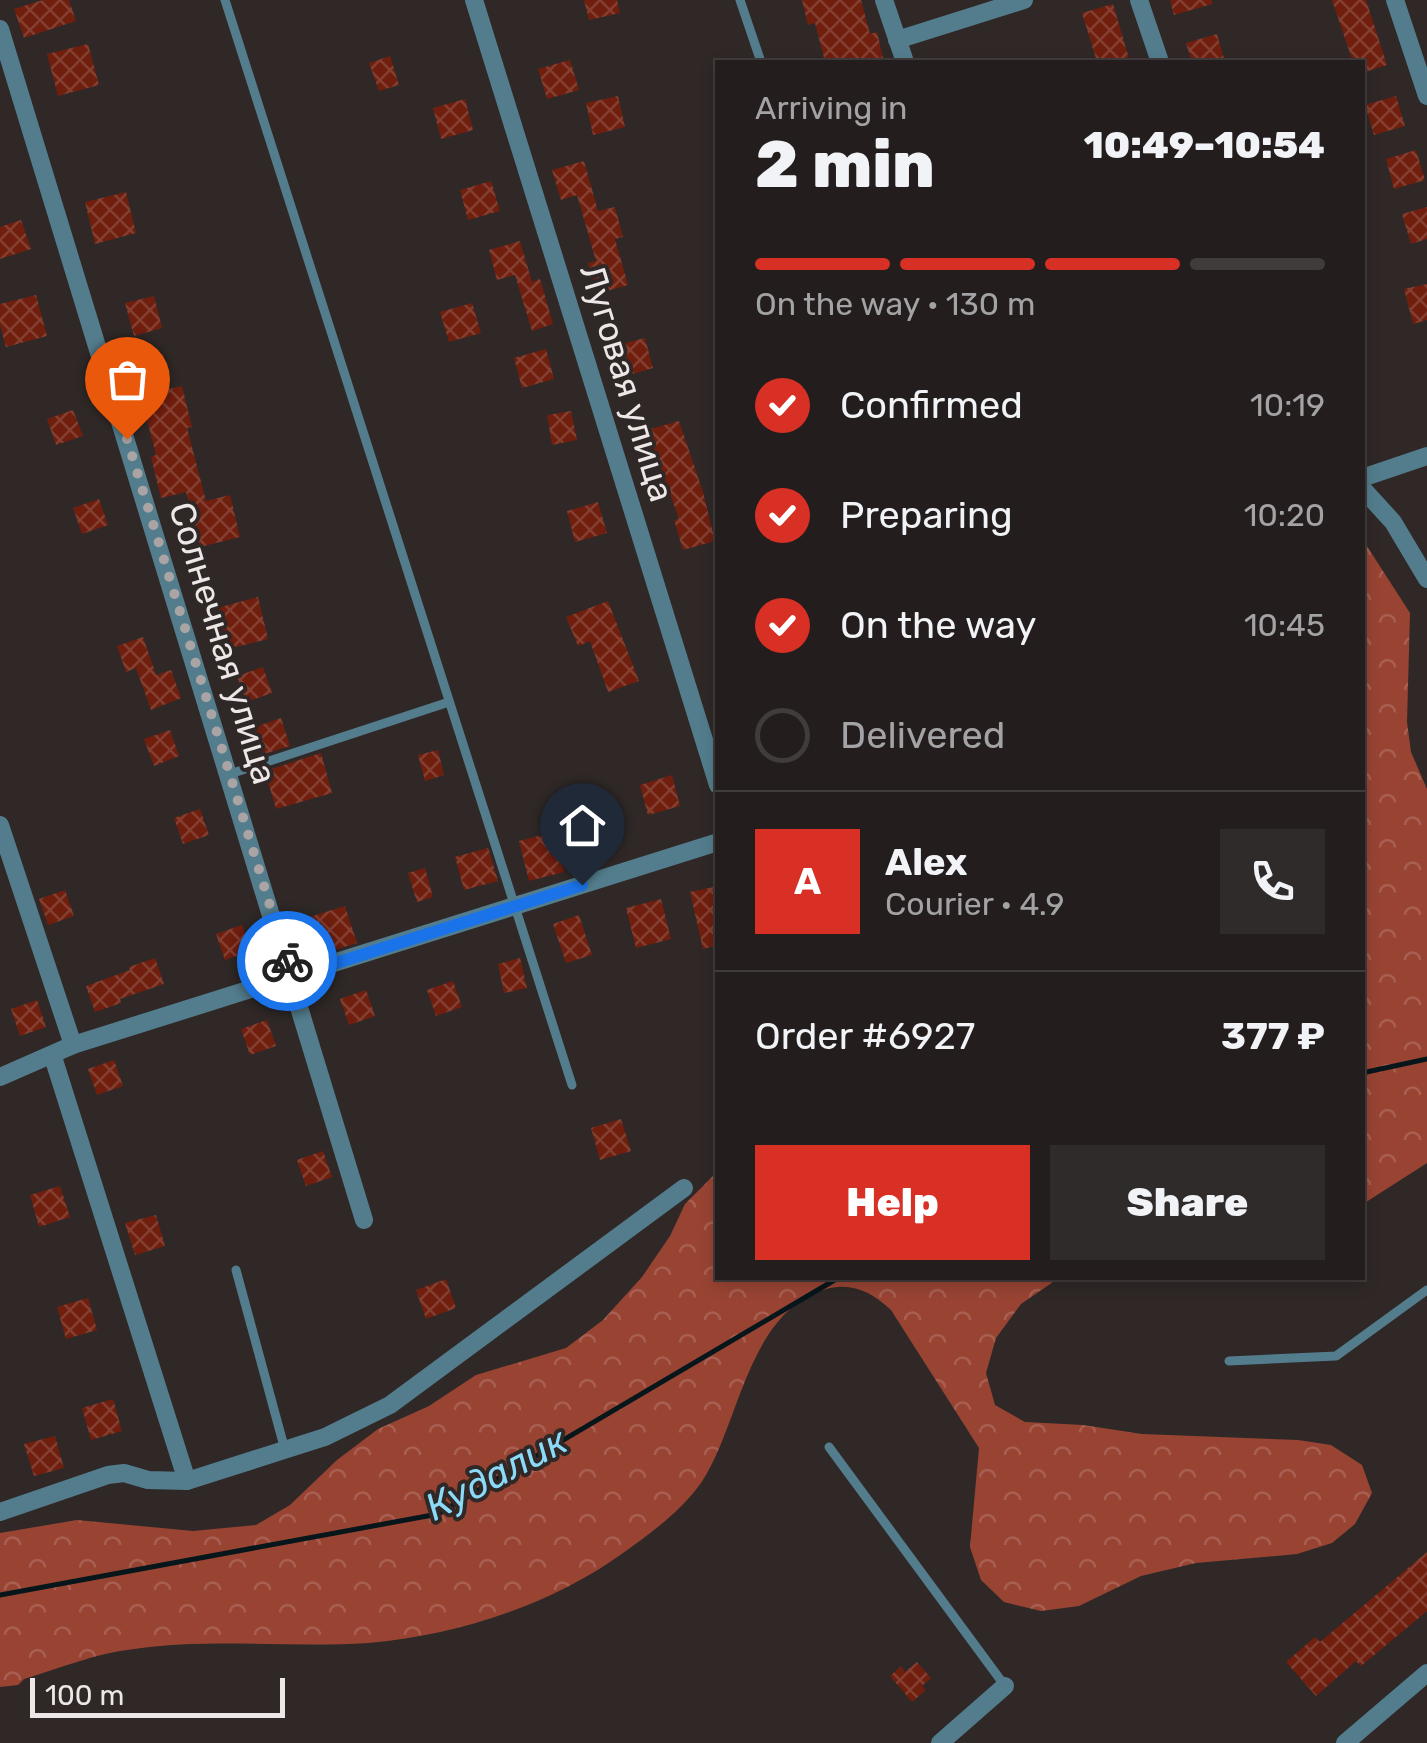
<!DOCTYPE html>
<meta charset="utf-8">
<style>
:root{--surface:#231e1d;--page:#2f2b2a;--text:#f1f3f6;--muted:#a3a2a4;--line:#403c3b;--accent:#d93025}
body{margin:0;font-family:Rubik,sans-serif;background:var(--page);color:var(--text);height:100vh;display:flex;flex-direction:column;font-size:38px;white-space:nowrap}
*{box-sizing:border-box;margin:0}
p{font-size:32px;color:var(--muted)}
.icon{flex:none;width:55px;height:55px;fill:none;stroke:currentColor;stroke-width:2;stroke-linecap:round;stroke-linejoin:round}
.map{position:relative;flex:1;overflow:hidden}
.details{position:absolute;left:715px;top:60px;width:650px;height:1220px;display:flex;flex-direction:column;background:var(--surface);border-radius:0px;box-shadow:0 5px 15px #0003,0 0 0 2px var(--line)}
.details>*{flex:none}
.scale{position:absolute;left:30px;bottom:25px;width:255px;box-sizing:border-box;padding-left:10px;border:5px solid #ede8e7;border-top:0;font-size:28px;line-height:35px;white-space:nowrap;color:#ede8e7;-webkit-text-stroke:8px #2f2827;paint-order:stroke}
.pin{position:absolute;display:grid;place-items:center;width:85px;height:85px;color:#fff;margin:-102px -42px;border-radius:50% 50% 50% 0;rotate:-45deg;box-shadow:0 0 10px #0007}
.pin .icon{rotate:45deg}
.courier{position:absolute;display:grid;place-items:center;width:100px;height:100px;margin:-50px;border:8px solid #1a73e8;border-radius:50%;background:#fff;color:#222;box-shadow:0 2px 12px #0007}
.overview em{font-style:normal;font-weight:800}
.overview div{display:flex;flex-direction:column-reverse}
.overview{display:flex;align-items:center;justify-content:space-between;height:170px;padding:0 40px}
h1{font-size:65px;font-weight:800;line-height:75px}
.bar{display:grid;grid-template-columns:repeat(4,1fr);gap:15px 10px;align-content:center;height:120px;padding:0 40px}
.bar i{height:12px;border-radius:8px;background:var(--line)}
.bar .selected{background:var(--accent)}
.bar p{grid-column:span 4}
.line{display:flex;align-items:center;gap:25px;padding:0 40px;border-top:2px solid var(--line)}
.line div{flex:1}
.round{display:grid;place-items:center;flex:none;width:105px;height:105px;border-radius:0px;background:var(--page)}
ol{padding:0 40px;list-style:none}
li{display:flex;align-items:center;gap:30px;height:110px}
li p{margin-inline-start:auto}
li .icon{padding:10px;border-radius:50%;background:var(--accent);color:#fff;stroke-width:4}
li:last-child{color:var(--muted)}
li i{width:55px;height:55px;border:5px solid var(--line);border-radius:50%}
.cta{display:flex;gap:20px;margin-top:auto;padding:20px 40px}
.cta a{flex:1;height:115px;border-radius:0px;background:var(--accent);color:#fff;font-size:40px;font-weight:800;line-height:115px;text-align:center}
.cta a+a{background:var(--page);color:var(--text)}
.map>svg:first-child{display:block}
.forest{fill:url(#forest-crowns)}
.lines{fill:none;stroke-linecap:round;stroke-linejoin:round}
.stream{stroke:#07161b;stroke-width:5}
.building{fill:url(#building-cross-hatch)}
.lane{stroke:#537d8d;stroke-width:9}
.street{stroke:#537d8d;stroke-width:18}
.done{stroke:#aaa5a4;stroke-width:10;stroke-dasharray:0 18}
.route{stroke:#1a73e8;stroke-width:12}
.labels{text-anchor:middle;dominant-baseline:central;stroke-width:8;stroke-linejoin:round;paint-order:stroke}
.street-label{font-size:35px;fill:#ede8e7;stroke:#2f2827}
.water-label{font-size:38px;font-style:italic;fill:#8adaf8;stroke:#2f2827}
</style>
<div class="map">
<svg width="1427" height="1743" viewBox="0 0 1427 1743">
<defs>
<pattern id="forest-crowns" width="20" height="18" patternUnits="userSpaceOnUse" patternTransform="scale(2.5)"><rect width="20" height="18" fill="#943"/><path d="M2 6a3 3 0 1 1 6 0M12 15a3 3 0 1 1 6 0" fill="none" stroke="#a85f51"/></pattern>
<pattern id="building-cross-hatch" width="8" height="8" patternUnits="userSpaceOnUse" patternTransform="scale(2.5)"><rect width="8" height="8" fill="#701e0e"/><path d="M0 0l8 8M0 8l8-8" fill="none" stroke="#853f31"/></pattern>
</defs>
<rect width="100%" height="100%" fill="#2f2827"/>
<g class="forest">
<path d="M1363 540 1410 613 1407 722 1411 752 1427 789V1163L1363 1204Z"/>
<path d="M717 1172 718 1278H1079L1053 1282 1021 1304 996 1338 986 1373 995 1405 1025 1422 1083 1425 1142 1434 1298 1440 1331 1445 1362 1465 1372 1493 1355 1524 1332 1543 1297 1554 1196 1563 1141 1576 1079 1606 1041 1611 1004 1602 981 1580 970 1547 979 1448 891 1310C871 1291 850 1281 823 1290 746 1316 740 1425 701 1483 680 1512 651 1533 623 1553 551 1605 456 1636 368 1643 290 1648 211 1638 134 1649 97 1653 60 1668 24 1679L18 1685 0 1687V1533L77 1520 193 1531 256 1525 290 1505 337 1460 378 1429 429 1406 476 1375 566 1348 603 1320 642 1277 670 1236 685 1204Z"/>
</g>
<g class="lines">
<g class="stream">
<path d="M1362 1073 1427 1059"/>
<path d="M0 1595 438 1514 838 1278"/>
</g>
</g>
<g class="building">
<path d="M43 0H69L76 21 24 38 14 9Z"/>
<path d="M584 0H617L620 13 589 20Z"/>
<path d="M802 0H861L870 34 877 32 884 62H825L815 23 808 25Z"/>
<path d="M1170 0H1212V4L1174 15Z"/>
<path d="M1332 0H1366L1387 65 1362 73V62H1353Z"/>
<path d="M1113 4 1130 62H1097L1082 13Z"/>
<path d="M1217 34 1225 62H1192L1186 43Z"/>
<path d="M88 44 99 85 58 96 47 54Z"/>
<path d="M390 56 399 85 379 91 369 63Z"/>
<path d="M570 60 579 90 547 99 538 69Z"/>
<path d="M618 96 625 127 593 135 586 103Z"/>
<path d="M1396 96 1405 126 1374 135 1365 105Z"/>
<path d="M465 99 473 130 441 139 433 108Z"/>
<path d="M1416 150 1425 180 1394 189 1386 159Z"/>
<path d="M584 161 598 211 615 207 623 237 615 239 628 285 596 294 588 263 596 261 577 195 561 200 552 170Z"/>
<path d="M491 181 500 211 468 220 460 190Z"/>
<path d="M126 192 136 233 95 244 85 202Z"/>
<path d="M1427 207V239L1411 244 1402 214Z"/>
<path d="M21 220 31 249 0 259V227Z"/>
<path d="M520 241 532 282 540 279 553 324 532 331 515 275 497 280 489 250Z"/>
<path d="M1427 284V320L1413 324 1404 289Z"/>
<path d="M36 295 47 336 6 347 0 325V304Z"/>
<path d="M154 296 162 328 134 336 125 303Z"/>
<path d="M472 303 481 333 449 342 440 312Z"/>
<path d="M645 338 653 368 622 377 613 346Z"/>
<path d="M546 349 554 379 522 388 514 358Z"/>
<path d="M182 386 192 427 187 428 206 501 230 495 240 537 200 547 186 492 161 498 151 457 156 455 141 396Z"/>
<path d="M73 410 83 436 56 445 47 419Z"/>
<path d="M571 411 577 440 552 445 547 415Z"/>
<path d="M679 421 703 492 715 541 683 550 674 520 679 519 647 430Z"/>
<path d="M99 499 108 525 82 534 73 508Z"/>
<path d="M598 502 607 533 575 542 567 511Z"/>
<path d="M258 597 268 639 228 649 217 608Z"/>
<path d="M608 601 639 681 608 692 590 641 578 646 566 617Z"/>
<path d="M143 637 156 675 171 670 181 698 151 710 136 668 126 672 117 646Z"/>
<path d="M263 667 272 693 246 702 237 676Z"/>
<path d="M281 718 290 746 264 754 255 727Z"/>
<path d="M170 730 179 756 154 766 144 739Z"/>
<path d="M438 750 444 775 425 781 418 755Z"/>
<path d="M321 753 332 793 276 809 265 771Z"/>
<path d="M672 775 680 806 648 815 640 785Z"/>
<path d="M200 809 209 835 183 844 174 818Z"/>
<path d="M554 832 564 872 529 881 519 841Z"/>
<path d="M488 848 498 881 464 890 455 857Z"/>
<path d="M425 868 433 897 417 902 408 873Z"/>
<path d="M718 886V945L703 949 690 892Z"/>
<path d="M65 890 74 916 48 925 39 899Z"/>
<path d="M661 899 671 939 636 948 626 908Z"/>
<path d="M345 906 357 943 312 957 300 920Z"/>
<path d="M579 915 592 955 566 963 553 924Z"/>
<path d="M242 925 251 951 225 960 216 934Z"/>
<path d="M155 958 164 984 120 999 121 1003 95 1012 86 986 130 970 129 967Z"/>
<path d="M520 958 527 988 504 993 498 964Z"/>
<path d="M453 981 462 1007 436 1016 427 990Z"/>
<path d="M366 990 375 1016 349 1025 340 999Z"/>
<path d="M37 1000 46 1027 20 1036 11 1009Z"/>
<path d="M267 1020 276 1046 250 1055 241 1029Z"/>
<path d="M114 1060 123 1086 97 1095 88 1069Z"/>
<path d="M621 1119 631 1151 600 1160 591 1128Z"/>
<path d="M323 1151 332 1177 306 1186 297 1160Z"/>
<path d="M60 1186 70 1217 39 1227 30 1195Z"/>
<path d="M156 1215 165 1246 135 1255 125 1223Z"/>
<path d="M446 1279 456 1308 426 1319 416 1290Z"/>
<path d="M88 1298 97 1330 66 1339 57 1307Z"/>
<path d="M113 1399 122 1431 91 1440 82 1408Z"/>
<path d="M55 1436 64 1468 34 1476 24 1444Z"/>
<path d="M1427 1552V1611L1361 1666 1356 1661 1316 1696 1286 1662 1315 1637 1320 1642Z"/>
<path d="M917 1662 931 1678 922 1686 926 1690 912 1702 890 1676 901 1666 905 1672Z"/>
</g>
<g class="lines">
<g class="lane">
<path d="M225 0 572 1085"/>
<path d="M740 0 761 62"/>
<path d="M230 774 449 702"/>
<path d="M236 1270 285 1450"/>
<path d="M1229 1361 1336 1356 1427 1290"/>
<path d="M829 1447 1005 1686"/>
</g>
<g class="street">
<path d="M474 0 718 785"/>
<path d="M884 0 905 62"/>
<path d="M1139 0 1160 62"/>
<path d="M1395 0 1427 96"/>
<path d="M0 29 364 1220"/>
<path d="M897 40 1024 0"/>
<path d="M1362 478 1427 456"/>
<path d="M1362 488 1393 522 1427 579"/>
<path d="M0 825 73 1045"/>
<path d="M53 1057 187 1481"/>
<path d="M0 1077 73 1045 718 842"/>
<path d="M0 1512 108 1475 124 1473 148 1480 187 1481 325 1437 390 1405 684 1188"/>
<path d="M940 1743 1005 1686"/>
<path d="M1345 1743 1427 1673"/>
</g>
</g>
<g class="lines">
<path class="done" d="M127 439 287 961"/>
<path class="route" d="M287 961 292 977 582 885"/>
</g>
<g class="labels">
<g class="street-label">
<text transform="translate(627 383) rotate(73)">Луговая улица</text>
<text transform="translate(223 643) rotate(73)">Солнечная улица</text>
</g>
<g class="water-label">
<text transform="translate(496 1474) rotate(-28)">Кудалик</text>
</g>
</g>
</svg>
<div class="scale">100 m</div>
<div class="pin" style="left:127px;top:439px;background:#ea580c"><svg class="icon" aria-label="bag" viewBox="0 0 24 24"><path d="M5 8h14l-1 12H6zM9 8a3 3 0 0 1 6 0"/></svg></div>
<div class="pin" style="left:582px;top:885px;background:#1f2937"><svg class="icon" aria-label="home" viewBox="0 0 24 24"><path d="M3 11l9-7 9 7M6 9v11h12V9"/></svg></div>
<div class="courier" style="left:287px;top:961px"><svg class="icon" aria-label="bike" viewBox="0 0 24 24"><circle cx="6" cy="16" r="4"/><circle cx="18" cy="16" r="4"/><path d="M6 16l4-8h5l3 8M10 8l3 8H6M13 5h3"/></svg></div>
<section class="details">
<div class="overview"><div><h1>2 min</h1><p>Arriving in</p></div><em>10:49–10:54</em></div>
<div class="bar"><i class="selected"></i><i class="selected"></i><i class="selected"></i><i></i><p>On the way · 130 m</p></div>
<ol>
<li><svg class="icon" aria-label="check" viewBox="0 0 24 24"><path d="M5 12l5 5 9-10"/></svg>Confirmed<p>10:19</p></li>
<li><svg class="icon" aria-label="check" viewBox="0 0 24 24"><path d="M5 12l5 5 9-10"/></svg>Preparing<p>10:20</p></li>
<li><svg class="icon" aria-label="check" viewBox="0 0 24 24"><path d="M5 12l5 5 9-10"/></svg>On the way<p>10:45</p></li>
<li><i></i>Delivered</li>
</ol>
<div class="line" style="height:180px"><b class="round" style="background:var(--accent);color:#fff">A</b><div><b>Alex</b><p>Courier · 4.9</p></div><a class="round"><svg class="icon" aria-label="phone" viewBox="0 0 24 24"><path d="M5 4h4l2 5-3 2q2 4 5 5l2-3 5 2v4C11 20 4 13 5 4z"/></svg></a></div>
<div class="line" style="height:130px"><div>Order #6927</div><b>377 ₽</b></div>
<div class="cta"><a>Help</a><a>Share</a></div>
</section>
</div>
